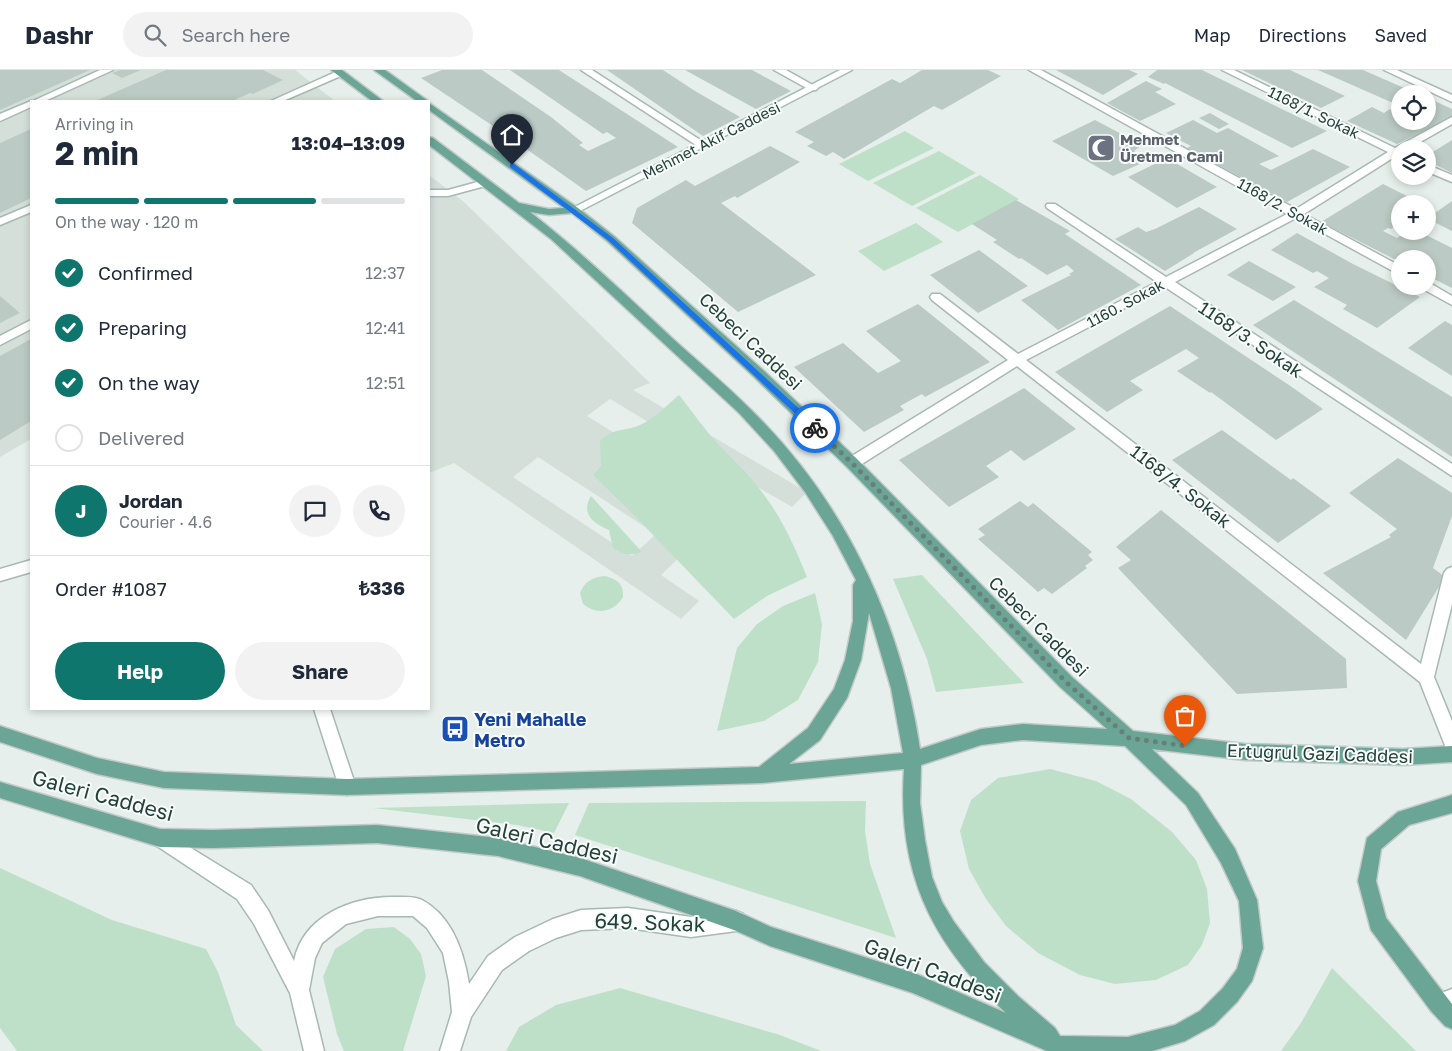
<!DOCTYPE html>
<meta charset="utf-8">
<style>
:root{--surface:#fff;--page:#f2f2f3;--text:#1f2937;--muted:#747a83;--line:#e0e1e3;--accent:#0f766e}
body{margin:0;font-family:"Golos Text",sans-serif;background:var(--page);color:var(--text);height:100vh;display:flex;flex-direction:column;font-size:19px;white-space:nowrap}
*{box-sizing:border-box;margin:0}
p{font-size:16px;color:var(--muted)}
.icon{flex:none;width:28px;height:28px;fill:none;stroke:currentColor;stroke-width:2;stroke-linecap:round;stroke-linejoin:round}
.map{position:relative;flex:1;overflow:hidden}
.sheet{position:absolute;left:30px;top:30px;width:400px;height:610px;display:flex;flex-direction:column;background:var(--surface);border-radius:0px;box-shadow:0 2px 8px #0003}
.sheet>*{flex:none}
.tools{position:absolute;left:1391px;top:15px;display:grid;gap:10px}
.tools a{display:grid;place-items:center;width:45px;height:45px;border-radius:50%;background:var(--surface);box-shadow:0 2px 8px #0003;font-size:25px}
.pin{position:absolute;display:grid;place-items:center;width:42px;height:42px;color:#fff;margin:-51px -21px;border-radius:50% 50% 50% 0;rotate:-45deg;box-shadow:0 0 5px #0007}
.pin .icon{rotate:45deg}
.courier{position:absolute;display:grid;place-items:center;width:50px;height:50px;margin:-25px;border:4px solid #1a73e8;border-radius:50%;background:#fff;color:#222;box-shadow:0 1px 6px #0007}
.overview em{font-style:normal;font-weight:700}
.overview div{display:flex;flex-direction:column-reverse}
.overview{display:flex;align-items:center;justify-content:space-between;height:85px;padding:0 25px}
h1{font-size:32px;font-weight:700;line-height:38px}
.bar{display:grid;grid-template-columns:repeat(4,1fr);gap:8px 5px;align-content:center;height:60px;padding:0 25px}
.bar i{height:6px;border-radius:4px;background:var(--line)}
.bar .on{background:var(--accent)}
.bar p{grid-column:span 4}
.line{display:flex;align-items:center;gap:12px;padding:0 25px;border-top:1px solid var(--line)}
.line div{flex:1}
.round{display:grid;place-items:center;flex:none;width:52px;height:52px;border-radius:26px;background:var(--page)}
ol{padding:0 25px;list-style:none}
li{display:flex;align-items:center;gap:15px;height:55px}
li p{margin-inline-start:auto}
li .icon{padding:5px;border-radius:50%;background:var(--accent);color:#fff;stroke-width:4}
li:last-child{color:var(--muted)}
li i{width:28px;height:28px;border:2px solid var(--line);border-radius:50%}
.action{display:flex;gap:10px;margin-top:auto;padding:10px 25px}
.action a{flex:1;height:58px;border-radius:30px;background:var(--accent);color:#fff;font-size:20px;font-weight:700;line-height:58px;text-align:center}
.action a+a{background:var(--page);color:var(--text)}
header{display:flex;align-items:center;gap:30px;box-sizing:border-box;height:70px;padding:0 25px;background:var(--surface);border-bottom:1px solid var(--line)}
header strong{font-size:24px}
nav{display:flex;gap:28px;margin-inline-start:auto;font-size:18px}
.search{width:350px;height:45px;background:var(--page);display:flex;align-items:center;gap:12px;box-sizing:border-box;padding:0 18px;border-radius:28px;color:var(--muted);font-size:19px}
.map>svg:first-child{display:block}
.built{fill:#d4dfda;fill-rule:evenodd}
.green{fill:#bfe0c8}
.building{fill:#bbcac4}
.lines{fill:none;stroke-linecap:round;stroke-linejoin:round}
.lane-casing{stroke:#a8b8b2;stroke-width:3}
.street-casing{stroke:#a8b8b2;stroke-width:3}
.secondary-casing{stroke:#a4bbb3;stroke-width:3}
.primary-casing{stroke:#c2cac8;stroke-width:3}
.lane{fill:#fff;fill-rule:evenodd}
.street{fill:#fff;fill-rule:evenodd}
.secondary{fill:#fff;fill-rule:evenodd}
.primary{fill:#6aa596;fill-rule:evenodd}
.route{fill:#1a73e8}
.done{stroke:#687f78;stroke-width:5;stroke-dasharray:0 9}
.labels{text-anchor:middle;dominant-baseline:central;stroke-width:4;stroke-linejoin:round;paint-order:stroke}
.far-street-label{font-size:15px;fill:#24423a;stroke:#f7fbf9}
.far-worship-label{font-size:15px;font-weight:bold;fill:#5b616d;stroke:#f7fbf9;text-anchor:start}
.street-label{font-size:18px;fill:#24423a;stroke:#f7fbf9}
.transit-label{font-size:18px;font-weight:bold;fill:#164399;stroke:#f7fbf9;text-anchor:start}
.near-street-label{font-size:21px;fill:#24423a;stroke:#f7fbf9}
</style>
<header>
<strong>Dashr</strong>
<div class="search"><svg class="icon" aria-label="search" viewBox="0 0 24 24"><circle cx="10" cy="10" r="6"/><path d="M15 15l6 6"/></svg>Search here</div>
<nav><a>Map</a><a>Directions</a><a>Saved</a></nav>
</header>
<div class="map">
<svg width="1452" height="981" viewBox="0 0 1452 981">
<rect width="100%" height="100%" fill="#e6efeb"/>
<g class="built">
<path d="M0 0H295L335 31H31V369L0 387Z"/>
<path d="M429 105 464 132 650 313 633 320 807 422 792 437 754 415 661 505 699 531 681 549 454 393 429 403ZM610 329 725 398 704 418 587 346ZM538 387 656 464 632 486 513 407Z"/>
</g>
<g class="green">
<path d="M905 61 934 78 868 111 839 94Z"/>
<path d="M939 81 976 103 912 136 873 113Z"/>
<path d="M980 105 1019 129 958 162 916 138Z"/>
<path d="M916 153 943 172 884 201 858 181Z"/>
<path d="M679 325C692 341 704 359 718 374 733 390 749 404 762 422 782 448 795 477 807 507L767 526 734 549 630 441 593 405 601 396 600 371C615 356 627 362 642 354 656 347 667 335 679 325Z"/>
<path d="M591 426 642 482C631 486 623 485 613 478L609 460C594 454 580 444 591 426Z"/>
<path d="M922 505 1024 613 936 622 927 589 893 509Z"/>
<path d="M605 506C617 509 624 514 623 527 614 542 597 546 583 534L580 523C585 511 593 507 605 506Z"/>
<path d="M815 523 822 554 818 592 798 630 764 651 717 661 737 578 757 554 783 536Z"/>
<path d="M1050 699 1096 711 1131 729 1172 762 1196 790 1207 819 1210 853 1202 875 1188 895 1156 910 1115 914 1080 905 1038 883 1006 856 986 829 969 799 960 761 971 730 998 708Z"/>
<path d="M866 731 865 761 870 794 896 868 575 765 589 733Z"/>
<path d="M569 733 554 763 517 755 373 738Z"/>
<path d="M0 798 112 850 206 879 218 902 236 955 263 981H17L0 958Z"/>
<path d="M394 857 410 869 421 884 426 906 403 981H344L337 964 323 907 335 879 366 859Z"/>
<path d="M1332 898 1416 981H1281L1301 953Z"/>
<path d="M620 918 780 965 821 981H506L519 957 556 935Z"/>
</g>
<g class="building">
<path d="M0 0H90L0 40Z"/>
<path d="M120 0H141L122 8 112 3Z"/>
<path d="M166 0H263L283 10 253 24 250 23 232 31H95Z"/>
<path d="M442 0H482L551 47 583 73 579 75 588 81 616 68 607 62 603 64 510 0H559L678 77 586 121 508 66 421 8Z"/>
<path d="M607 0H663L695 21 740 47 703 66Z"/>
<path d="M685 0H752L791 21 756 39Z"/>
<path d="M922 0H988L1001 6 942 40 934 36 844 89 833 82 826 86 807 76 814 72 795 62 892 9 900 13Z"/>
<path d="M1056 0H1129L1138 4 1103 25Z"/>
<path d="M1157 0H1202L1327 61 1292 78 1165 13 1164 14 1148 7Z"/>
<path d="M1242 0H1290L1345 26 1321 38Z"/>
<path d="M1318 0H1363L1418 24H1400V38L1391 34 1393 33Z"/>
<path d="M1146 11 1162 19 1155 22 1176 34 1140 51 1107 33Z"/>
<path d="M1428 28 1452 39V48L1397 74 1347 51 1372 37 1384 43 1390 39 1394 42 1400 39V51H1428Z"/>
<path d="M1210 43 1229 54 1219 59 1199 48Z"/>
<path d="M1095 50 1142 75 1134 81 1149 90 1113 106 1052 71Z"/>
<path d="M1193 50 1217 63 1228 58 1279 86 1259 94 1271 100 1313 79 1350 97 1287 132 1187 78 1191 76 1166 63Z"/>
<path d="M31 59V128L0 143V73Z"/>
<path d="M1452 70V103L1428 91V85Z"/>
<path d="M770 76 800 92 737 128 735 126 721 133 816 205 738 242 632 153 637 138 686 110 695 116Z"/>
<path d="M1167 88 1191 102 1217 117 1177 138 1128 107Z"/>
<path d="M1383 114 1423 134H1400V153L1391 159 1388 158 1383 161 1397 168 1407 161H1418L1452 178V218L1428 206V189H1400V192L1321 152Z"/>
<path d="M1016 130 1070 161 1065 164 1141 215 1058 260 1021 230 1071 205 1069 204 1074 201 1067 195 1047 205 1021 188 1019 189 993 172 997 170 972 154Z"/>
<path d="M1452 131V161L1428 149V148Z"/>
<path d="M1199 137 1237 159 1193 183H1194L1165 201 1115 169 1138 157 1146 162 1155 159Z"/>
<path d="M1297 163 1353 194 1420 227 1377 258 1343 239 1347 235 1314 217 1329 208 1317 201 1313 203 1271 180Z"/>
<path d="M979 180 1028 216 978 243 930 205Z"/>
<path d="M1249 191 1296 217 1273 231 1227 205Z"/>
<path d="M0 226 20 243 0 253Z"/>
<path d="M1294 230 1452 327V387L1253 255Z"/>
<path d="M918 234 990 292 925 327 922 324 900 336 904 340 864 362 794 297 843 273 878 303 901 291 866 261Z"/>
<path d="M1170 236 1289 315 1323 339 1276 370 1211 322 1210 323 1177 301 1199 288 1186 279 1130 311 1143 320 1107 342 1055 302Z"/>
<path d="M1445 251 1452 255V306L1408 278Z"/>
<path d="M31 269V351L0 370V286Z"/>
<path d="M1024 318 1076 359 1024 391 1011 380 986 396 999 407 949 437 899 390Z"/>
<path d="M1222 360 1291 410 1293 408 1331 436 1278 473 1172 390Z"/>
<path d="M1398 388 1452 423V446L1433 498 1445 507 1406 570 1323 503 1391 467 1389 465 1397 459 1349 423Z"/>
<path d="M1020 431 1028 437 1033 433 1092 482 1088 485 1093 490 1085 496 1087 498 1052 524 1044 518 1038 522 978 469 985 465 978 459Z"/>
<path d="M1161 440 1346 589 1347 618 1237 624 1118 498 1131 490 1116 477Z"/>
</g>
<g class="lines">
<defs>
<g id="lane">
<path d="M100 0H113L45 31H33Z"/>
<path d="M340 0 345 3 343 5 283 31H271Z"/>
<path d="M31 31V37L0 51V44Z"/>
<path d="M485 110 489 111 490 113 489 115 448 126H429V120H448Z"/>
<path d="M31 135V142L0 155V148Z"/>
<path d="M31 250V259L0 275V266Z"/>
<path d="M31 490V502L0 511V499Z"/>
<path d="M314 639H330L356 717 353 723 347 725 341 723Z"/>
<path d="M1452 919V939L1438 944 1431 941 1428 934 1431 927Z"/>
</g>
<g id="street">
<path d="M581 0H592L708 75 703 78 699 77Z"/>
<path d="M774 0H786L818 18 816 20H810Z"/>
<path d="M1029 0H1041L1296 139 1388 82 1222 0H1234L1395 78 1452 47V54L1408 79H1400V87L1396 86 1304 144 1400 196V205L1296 148 1175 212 1452 394V406L1165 217 1026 290 1421 594 1444 503 1447 499 1452 497V534L1434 607 1452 651V680L1446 678 1420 612 1017 296 857 397 852 398 847 397 845 393 847 389 1008 290 932 230 930 227 932 224H940L1018 284 1157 212 1047 138 1046 136 1047 134H1055L1166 207 1287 144Z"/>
<path d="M1384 0H1397L1452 25V32Z"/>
<path d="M1428 95 1452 105V112L1428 102Z"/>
<path d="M1428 212 1452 226V235L1423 219 1421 216H1428Z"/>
<path d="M160 759 251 815 268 840 294 891C303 845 354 826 395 827 404 827 414 826 422 830 452 846 464 882 469 914L488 886 515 867 553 849 581 840 628 838 691 847 736 841 743 844 746 851 743 858 736 861 691 867 628 858 581 860 556 868 529 881 502 900 471 947 460 981H440L452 942 449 912 443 883 427 858 413 846H378L346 854 322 873 315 888 309 920 324 981H304L290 923 254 854 237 829 154 774 151 768 154 762Z"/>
</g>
<path id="secondary" d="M840 0H852L578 142H570L569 140Z"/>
<g id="primary">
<path d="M331 0H342L383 31H372Z"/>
<path d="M374 0H385L428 31H417Z"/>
<path d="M429 33 578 138 615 167 763 300 857 389 1072 607 1133 661 1245 674 1403 679 1452 676V692L1403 695 1245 690 1152 679 1198 723 1235 779 1257 830 1263 878 1252 911 1237 932 1214 955 1185 971 1152 981H1047L913 923 770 876 734 860 580 806 498 786 377 773 213 778 160 777 0 728V712L160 759 213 760 377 755 498 768 580 788 736 841 771 857 914 903 1006 943C931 872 897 803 904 699L762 713 347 725 164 718 97 704 0 672V656L97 688 164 702 347 709 759 697 808 658 834 619 845 590 853 551V515L856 510 833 466 805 422 774 381 739 343 551 169 429 75V67L433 68 519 133 549 139 564 138 429 40ZM530 142 549 145 572 143 607 171 753 306 847 397 1060 617 1107 659 1023 654 981 659 920 679C902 558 850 443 765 354 736 323 703 296 671 267 625 224 580 181 530 142ZM869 543 891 618 903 683 789 694 820 670 847 628 861 590ZM1023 670 1125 676 1186 735 1221 793 1239 831 1243 878 1237 899 1223 918 1200 941 1175 955 1128 967 1060 966 1055 958 1019 927 984 892 954 852 942 832 932 807 925 770 920 733 921 695 981 675Z"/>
<path d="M1452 725V743L1409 755 1381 779 1376 811 1386 848 1452 934V959L1445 956 1431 941 1371 860 1358 811 1367 768 1398 742Z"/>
</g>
</defs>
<use href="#lane" class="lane-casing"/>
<use href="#street" class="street-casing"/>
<use href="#secondary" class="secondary-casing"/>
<use href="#primary" class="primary-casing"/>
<use href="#lane" class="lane"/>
<use href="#street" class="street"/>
<use href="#secondary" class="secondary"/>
<use href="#primary" class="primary"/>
</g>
<path class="route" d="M510 94H514L613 168 818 356V360H813L609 171 510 97Z"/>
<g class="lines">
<path class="done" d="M815 358 852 393 1066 612 1129 668 1185 676"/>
</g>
<defs>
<symbol id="mosque-square" viewBox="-11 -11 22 22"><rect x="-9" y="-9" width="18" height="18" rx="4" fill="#6b7280" stroke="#f7fbf9"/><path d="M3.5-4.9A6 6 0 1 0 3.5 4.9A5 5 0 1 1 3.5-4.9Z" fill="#fff"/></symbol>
<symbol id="bus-square" viewBox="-11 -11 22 22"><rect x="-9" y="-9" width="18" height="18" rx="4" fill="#1a4fb4" stroke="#f7fbf9"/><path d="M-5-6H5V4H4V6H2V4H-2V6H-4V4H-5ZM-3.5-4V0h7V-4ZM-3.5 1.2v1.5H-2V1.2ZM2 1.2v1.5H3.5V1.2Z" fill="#fff"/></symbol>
</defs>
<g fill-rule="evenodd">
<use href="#mosque-square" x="1085" y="62" width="32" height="32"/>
<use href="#bus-square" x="439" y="643" width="32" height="32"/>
</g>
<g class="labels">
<g class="far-street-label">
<text transform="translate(1314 42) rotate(26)">1168/1. Sokak</text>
<text transform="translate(711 70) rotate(-27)">Mehmet Akif Caddesi</text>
<text transform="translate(1283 136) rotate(29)">1168/2. Sokak</text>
<text transform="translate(1125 233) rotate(-28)">1160. Sokak</text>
</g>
<g class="far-worship-label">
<text x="1120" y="69">Mehmet<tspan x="1120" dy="17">Üretmen Cami</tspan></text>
</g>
<g class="street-label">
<text transform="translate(1251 269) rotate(34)">1168/3. Sokak</text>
<text transform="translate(751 271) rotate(43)">Cebeci Caddesi</text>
<text transform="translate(1181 416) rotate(38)">1168/4. Sokak</text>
<text transform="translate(1039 556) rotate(45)">Cebeci Caddesi</text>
<text transform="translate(1320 683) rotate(2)">Ertuğrul Gazi Caddesi</text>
</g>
<g class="transit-label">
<text x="474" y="649">Yeni Mahalle<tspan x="474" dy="21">Metro</tspan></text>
</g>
<g class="near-street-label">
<text transform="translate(103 725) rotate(15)">Galeri Caddesi</text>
<text transform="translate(547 770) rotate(13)">Galeri Caddesi</text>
<text transform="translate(650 852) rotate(2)">649. Sokak</text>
<text transform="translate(933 900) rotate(21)">Galeri Caddesi</text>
</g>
</g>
</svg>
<div class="tools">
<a><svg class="icon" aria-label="locate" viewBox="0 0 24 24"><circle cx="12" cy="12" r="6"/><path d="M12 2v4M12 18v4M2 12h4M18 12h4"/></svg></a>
<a><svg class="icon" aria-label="layers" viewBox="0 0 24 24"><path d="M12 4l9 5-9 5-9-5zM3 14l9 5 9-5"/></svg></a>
<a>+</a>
<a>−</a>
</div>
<div class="pin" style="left:1185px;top:676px;background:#ea580c"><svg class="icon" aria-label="bag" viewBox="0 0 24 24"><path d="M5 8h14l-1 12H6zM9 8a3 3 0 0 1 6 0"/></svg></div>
<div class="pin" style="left:512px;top:95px;background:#1f2937"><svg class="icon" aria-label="home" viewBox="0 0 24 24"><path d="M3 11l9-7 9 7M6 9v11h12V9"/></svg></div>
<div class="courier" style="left:815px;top:358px"><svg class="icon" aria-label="bike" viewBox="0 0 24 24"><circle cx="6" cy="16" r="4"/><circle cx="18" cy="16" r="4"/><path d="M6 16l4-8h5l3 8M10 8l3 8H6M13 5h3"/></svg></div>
<section class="sheet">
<div class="overview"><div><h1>2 min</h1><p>Arriving in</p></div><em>13:04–13:09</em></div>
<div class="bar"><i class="on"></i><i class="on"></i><i class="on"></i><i></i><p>On the way · 120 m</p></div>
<ol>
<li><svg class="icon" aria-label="check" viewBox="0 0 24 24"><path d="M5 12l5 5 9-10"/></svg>Confirmed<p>12:37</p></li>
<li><svg class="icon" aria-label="check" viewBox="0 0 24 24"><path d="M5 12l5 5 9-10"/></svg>Preparing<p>12:41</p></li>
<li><svg class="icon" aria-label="check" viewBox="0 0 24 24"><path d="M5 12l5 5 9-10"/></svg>On the way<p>12:51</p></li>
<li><i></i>Delivered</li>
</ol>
<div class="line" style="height:90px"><b class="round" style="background:var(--accent);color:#fff">J</b><div><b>Jordan</b><p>Courier · 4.6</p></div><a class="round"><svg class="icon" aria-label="chat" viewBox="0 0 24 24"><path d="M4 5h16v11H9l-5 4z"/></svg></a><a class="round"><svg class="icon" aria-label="phone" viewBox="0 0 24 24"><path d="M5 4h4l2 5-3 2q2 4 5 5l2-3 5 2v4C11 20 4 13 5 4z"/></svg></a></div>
<div class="line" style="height:65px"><div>Order #1087</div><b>₺336</b></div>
<div class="action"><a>Help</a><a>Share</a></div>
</section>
</div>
